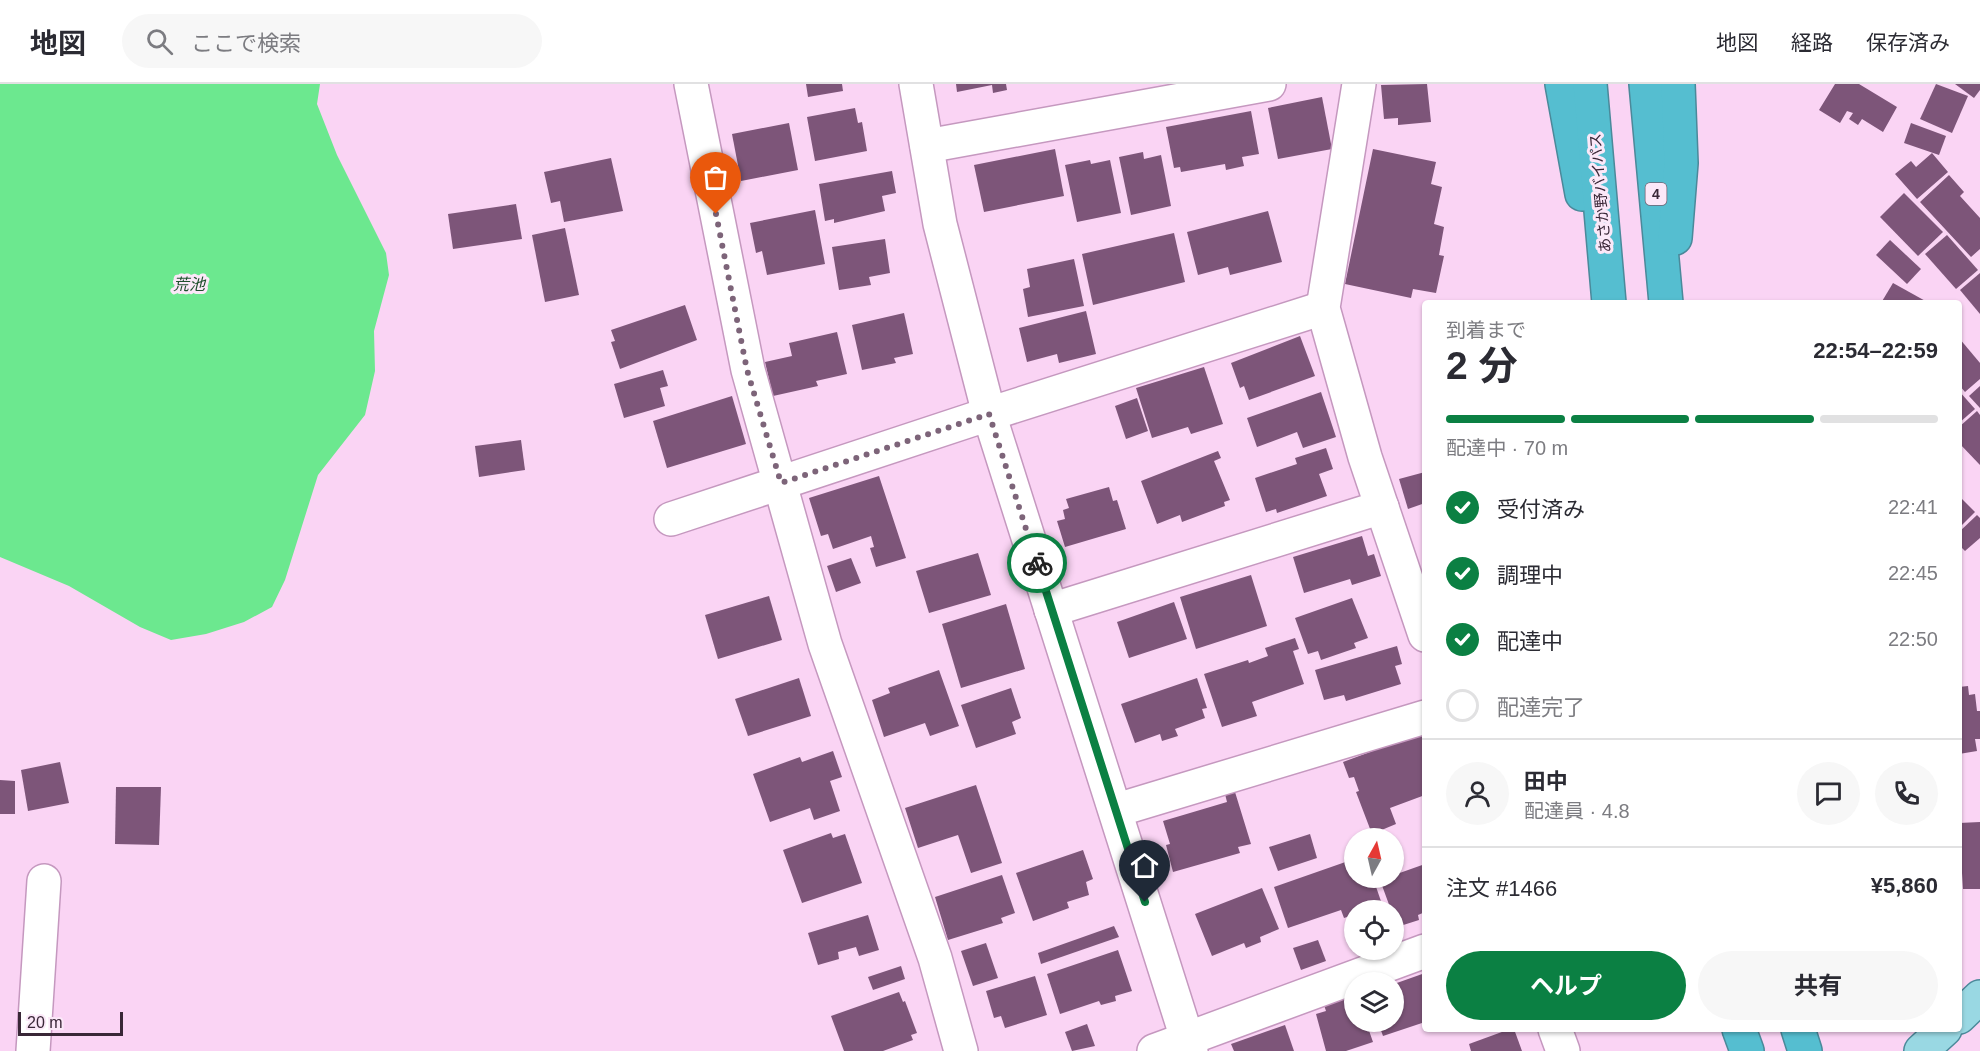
<!DOCTYPE html>
<html lang="ja">
<meta charset="utf-8">
<style>
:root{--surface:#fff;--page:#f7f7f7;--text:#2b2b33;--muted:#7c7c81;--line:#e1e1e2;--accent:#0b8043}
body{margin:0;font-family:Arial,"Noto Sans JP",sans-serif;background:var(--page);color:var(--text);height:100vh;display:flex;flex-direction:column;font-size:22px;white-space:nowrap}
*{box-sizing:border-box;margin:0}
p{font-size:20px;color:var(--muted)}
.icon{flex:none;width:33px;height:33px;fill:none;stroke:currentColor;stroke-width:2;stroke-linecap:round;stroke-linejoin:round}
.map{position:relative;flex:1;overflow:hidden}
.details{position:absolute;left:1422px;top:216px;width:540px;height:732px;display:flex;flex-direction:column;background:var(--surface);border-radius:6px;box-shadow:0 2px 4px #0004}
.details>*{flex:none}
.needle{width:39px;rotate:8deg}
.fabs{position:absolute;left:1344px;top:744px;display:grid;gap:12px}
.fabs a{display:grid;place-items:center;width:60px;height:60px;border-radius:50%;background:var(--surface);box-shadow:0 2px 4px #0004;font-size:30px}
.scale{position:absolute;left:18px;bottom:15px;width:105px;box-sizing:border-box;padding-left:6px;border:3px solid #392737;border-top:0;font-size:16px;line-height:21px;white-space:nowrap;color:#392737;-webkit-text-stroke:4px #fbe8f8;paint-order:stroke}
.pin{position:absolute;display:grid;place-items:center;width:51px;height:51px;color:#fff;margin:-62px -26px;border-radius:50% 50% 50% 0;rotate:-45deg;box-shadow:0 0 6px #0007}
.pin .icon{rotate:45deg}
.courier{position:absolute;display:grid;place-items:center;width:60px;height:60px;margin:-30px;border:4px solid #0b8043;border-radius:50%;background:#fff;color:#222;box-shadow:0 2px 8px #0007}
.overview em{font-style:normal;font-weight:700}
.overview div{display:flex;flex-direction:column-reverse}
.overview{display:flex;align-items:center;justify-content:space-between;height:102px;padding:0 24px}
h1{font-size:39px;font-weight:700;line-height:45px}
.bar{display:grid;grid-template-columns:repeat(4,1fr);gap:9px 6px;align-content:center;height:72px;padding:0 24px}
.bar i{height:8px;border-radius:4px;background:var(--line)}
.bar .selected{background:var(--accent)}
.bar p{grid-column:span 4}
.line{display:flex;align-items:center;gap:15px;padding:0 24px;border-top:2px solid var(--line)}
.line div{flex:1}
.round{display:grid;place-items:center;flex:none;width:63px;height:63px;border-radius:32px;background:var(--page)}
ol{padding:0 24px;list-style:none}
li{display:flex;align-items:center;gap:18px;height:66px}
li p{margin-inline-start:auto}
li .icon{padding:6px;border-radius:50%;background:var(--accent);color:#fff;stroke-width:4}
li:last-child{color:var(--muted)}
li i{width:33px;height:33px;border:3px solid var(--line);border-radius:50%}
.primary-button{display:flex;gap:12px;margin-top:auto;padding:12px 24px}
.primary-button a{flex:1;height:69px;border-radius:36px;background:var(--accent);color:#fff;font-size:24px;font-weight:700;line-height:69px;text-align:center}
.primary-button a+a{background:var(--page);color:var(--text)}
header{display:flex;align-items:center;gap:36px;box-sizing:border-box;height:84px;padding:0 30px;background:var(--surface);border-bottom:2px solid var(--line)}
header strong{font-size:28px}
nav{display:flex;gap:33px;margin-inline-start:auto;font-size:21px}
.search{width:420px;height:54px;background:var(--page);display:flex;align-items:center;gap:15px;box-sizing:border-box;padding:0 21px;border-radius:33px;color:var(--muted);font-size:22px}
.map>svg:first-child{display:block}
.water{fill:#6ce88f}
.building{fill:#7d5579}
.lines{fill:none;stroke-linecap:round;stroke-linejoin:round}
.minor-casing{stroke:#c598bf;stroke-width:36}
.major-casing{stroke:#4b899a;stroke-width:36}
.highway-casing{stroke:#4b899a;stroke-width:36}
.minor{stroke:#fff;stroke-width:33}
.major{stroke:#99d8e3;stroke-width:33}
.highway{stroke:#55bed0;stroke-width:33}
.done{stroke:#7d6479;stroke-width:6;stroke-dasharray:0 10.8}
.route{stroke:#0b8043;stroke-width:8}
.labels{text-anchor:middle;dominant-baseline:central;stroke-width:6;stroke-linejoin:round;paint-order:stroke}
.shield{fill:#fbe8f8;stroke:#736171;stroke-width:1.5}
.shield-label{font-size:14px;font-weight:bold;fill:#392737}
.street-label{font-size:15px;fill:#392737;stroke:#fbe8f8}
.water-label{font-size:16px;font-style:italic;fill:#1e4f2c;stroke:#fbe8f8}
</style>
<header>
<strong>地図</strong>
<div class="search"><svg class="icon" aria-label="search" viewBox="0 0 24 24"><circle cx="10" cy="10" r="6"/><path d="M15 15l6 6"/></svg>ここで検索</div>
<nav><a>地図</a><a>経路</a><a>保存済み</a></nav>
</header>
<div class="map">
<svg width="1980" height="967" viewBox="0 0 1980 967">
<rect width="100%" height="100%" fill="#fad4f4"/>
<path class="water" d="M0 0H320L317 20 337 71 386 169 389 191 374 247 375 287 365 331 318 391 285 496 272 523 244 538 206 550 171 556 140 543 69 502 0 473Z"/>
<g class="building">
<path d="M806 0H842L843 7 808 13Z"/>
<path d="M956 0H1006L1007 6 993 9 992 1 957 8Z"/>
<path d="M1427 0 1431 38 1398 41V34L1384 35 1381 1Z"/>
<path d="M1835 0H1859L1897 23 1883 48 1862 35 1858 41 1849 35 1853 29 1847 27 1840 39 1819 26Z"/>
<path d="M1936 0 1968 12 1952 49 1920 35Z"/>
<path d="M1955 0H1980V6L1974 14Z"/>
<path d="M1322 13 1332 65 1278 75 1268 24Z"/>
<path d="M855 24 858 39 862 38 867 67 815 77 807 33Z"/>
<path d="M1251 27 1259 70 1242 73 1244 82 1226 86 1225 80 1181 88 1180 83 1174 84 1166 43Z"/>
<path d="M789 39 798 86 741 97 732 50Z"/>
<path d="M1911 39 1946 52 1939 71 1904 59Z"/>
<path d="M1055 65 1064 112 984 128 974 81Z"/>
<path d="M1373 65 1436 78 1431 100 1442 103 1434 140 1444 143 1439 171 1444 172 1436 209 1413 205 1411 214 1345 200Z"/>
<path d="M1143 68 1144 75 1161 71 1171 122 1131 131 1119 73Z"/>
<path d="M1932 69 1948 88 1917 115 1895 90 1911 77 1916 83Z"/>
<path d="M611 74 623 127 564 138 560 117 551 119 544 88Z"/>
<path d="M1090 76 1091 80 1110 76 1121 129 1077 138 1065 81Z"/>
<path d="M892 87 896 109 882 112 885 127 834 139V135L825 137 819 100Z"/>
<path d="M1949 91 1964 108 1960 112 1980 134V165L1971 173 1920 118Z"/>
<path d="M1904 109 1943 148 1918 172 1880 133Z"/>
<path d="M516 120 522 155 453 165 448 130Z"/>
<path d="M815 126 825 180 767 191 762 167 756 169 750 139Z"/>
<path d="M1268 127 1282 178 1230 191 1228 183 1198 191 1187 148Z"/>
<path d="M565 144 579 211 545 218 532 151Z"/>
<path d="M1174 149 1185 198 1093 221 1082 170Z"/>
<path d="M1947 151 1978 186 1956 205 1925 170Z"/>
<path d="M885 155 890 189 869 193 871 201 839 206 832 163Z"/>
<path d="M1890 156 1921 185 1907 200 1876 171Z"/>
<path d="M1074 175 1084 222 1028 233 1023 205 1030 203 1027 185Z"/>
<path d="M1980 189V230L1960 206Z"/>
<path d="M1893 199 1929 219H1881Z"/>
<path d="M685 221 697 256 620 285 611 258 615 257 611 246Z"/>
<path d="M1086 227 1096 270 1059 279 1057 270 1027 278 1019 244Z"/>
<path d="M904 229 913 270 894 274 896 279 862 286 852 241Z"/>
<path d="M837 248 847 290 816 297 818 302 773 312 765 278 792 272 789 259Z"/>
<path d="M1300 252 1315 292 1249 316 1244 302 1240 304 1231 279Z"/>
<path d="M1959 254 1980 279V295L1965 308 1959 301Z"/>
<path d="M1204 283 1223 340 1191 350 1188 343 1152 354 1136 304Z"/>
<path d="M663 286 668 302 660 304 665 322 624 334 614 300Z"/>
<path d="M1980 302V324L1969 312Z"/>
<path d="M1959 307 1975 325 1959 339Z"/>
<path d="M1321 308 1336 353 1303 364 1297 348 1257 363 1247 334Z"/>
<path d="M732 312 746 360 667 384 653 337Z"/>
<path d="M1137 314 1148 347 1126 355 1115 322Z"/>
<path d="M1977 327 1980 331V381L1959 359V343Z"/>
<path d="M521 356 525 386 479 393 475 362Z"/>
<path d="M1326 364 1333 385 1319 390 1327 412 1277 429 1276 425 1266 428 1255 394 1297 380 1295 374Z"/>
<path d="M1218 367 1221 374 1214 377 1230 416 1224 418 1225 422 1182 438 1180 431 1157 440 1141 397Z"/>
<path d="M1425 388V419L1408 425 1399 395Z"/>
<path d="M879 392 906 474 876 483 870 464 874 463 871 452 833 465 828 450 821 452 809 414Z"/>
<path d="M1109 403 1113 417 1117 416 1126 445 1065 463 1057 437 1065 435 1063 426 1069 424 1066 415Z"/>
<path d="M1959 412 1975 428 1959 444Z"/>
<path d="M1977 431 1980 434V454L1965 467 1959 461V448Z"/>
<path d="M1362 452 1368 472 1374 470 1381 492 1352 501 1350 495 1304 509 1293 473Z"/>
<path d="M978 469 991 511 929 529 916 487Z"/>
<path d="M851 474 861 499 836 508 827 482Z"/>
<path d="M1251 491 1267 542 1196 565 1180 513Z"/>
<path d="M769 512 782 556 718 575 705 531Z"/>
<path d="M1352 514 1368 554 1354 559 1356 564 1321 576 1318 567 1308 570 1295 534Z"/>
<path d="M1174 518 1187 555 1129 574 1117 538Z"/>
<path d="M1006 520 1025 585 961 604 942 540Z"/>
<path d="M1295 554 1299 565 1293 567 1304 600 1252 618 1257 632 1222 643 1204 590 1248 576 1249 579 1268 572 1265 564Z"/>
<path d="M1397 562 1402 580 1395 582 1401 600 1346 617 1344 611 1324 616 1315 586Z"/>
<path d="M939 586 959 642 930 652 925 639 884 653 872 616 890 609 888 604Z"/>
<path d="M799 594 811 632 748 652 735 615Z"/>
<path d="M1197 594 1207 624 1202 625 1205 634 1175 645 1178 652 1162 657 1160 650 1135 659 1121 620Z"/>
<path d="M1968 602 1969 611 1975 610 1977 627H1980V655H1975L1977 667 1959 670V603Z"/>
<path d="M1011 604 1021 634 1012 638 1016 650 976 664 961 621Z"/>
<path d="M1424 648 1425 711 1390 724 1396 740 1372 750 1356 708 1359 707 1354 693 1349 694 1343 678Z"/>
<path d="M833 667 842 693 830 697 840 727 814 736 810 724 770 738 753 690 800 673 802 678Z"/>
<path d="M60 678 69 719 28 727 21 686Z"/>
<path d="M0 696 15 697V730H0Z"/>
<path d="M976 701 1002 779 971 789 958 751 918 764 905 724Z"/>
<path d="M116 703H161L159 761 115 760Z"/>
<path d="M1235 708 1251 760 1238 763 1240 769 1173 788 1166 761 1170 760 1163 737 1227 718 1225 710Z"/>
<path d="M1980 738V805H1963L1959 739Z"/>
<path d="M831 749 833 754 845 750 862 799 802 819 783 766Z"/>
<path d="M1310 750 1317 774 1278 787 1269 763Z"/>
<path d="M1083 766 1093 795 1086 798 1089 811 1067 818 1069 824 1033 837 1016 789Z"/>
<path d="M1354 775V794H1373L1384 826H1354V835L1353 831 1344 834 1341 826 1288 844 1274 803Z"/>
<path d="M1425 780V828L1418 831 1419 836 1397 843 1394 826H1391L1380 796 1394 794V791Z"/>
<path d="M1002 791 1015 829 1001 834 1003 839 948 856 935 813Z"/>
<path d="M1262 804 1279 845 1260 853 1261 858 1246 864 1244 859 1212 872 1195 830Z"/>
<path d="M868 831 879 866 859 872 856 863 838 868 839 875 818 881 808 849Z"/>
<path d="M1114 842 1119 853 1041 880 1038 869Z"/>
<path d="M1318 856 1326 877 1301 886 1293 864Z"/>
<path d="M986 859 998 894 973 902 961 867Z"/>
<path d="M1118 866 1132 907 1115 912 1116 917 1101 921 1099 917 1060 930 1047 890Z"/>
<path d="M901 882 905 895 873 906 868 893Z"/>
<path d="M1425 889V938L1383 952 1378 938H1394V909L1397 908 1394 900Z"/>
<path d="M1035 892 1047 931 1005 944 1001 932 994 934 986 907Z"/>
<path d="M899 908 903 918 905 917 917 949 911 951 913 956 883 967H844L831 932Z"/>
<path d="M1354 911V938H1366L1373 958 1346 967H1326L1316 930 1326 927 1324 921Z"/>
<path d="M1087 940 1095 962 1072 967 1065 948Z"/>
<path d="M1285 941 1294 967H1234L1231 960Z"/>
<path d="M1510 945H1514L1522 967H1471L1469 960Z"/>
</g>
<g class="lines">
<defs>
<g id="minor">
<path d="M691 0 748 286 825 560 935 874 961 967"/>
<path d="M916 0 940 140 989 330 1191 967"/>
<path d="M1359 0 1323 224 1365 373 1425 551"/>
<path d="M927 62 1269 0"/>
<path d="M671 435 989 330 1323 224"/>
<path d="M1051 526 1382 423"/>
<path d="M1117 726 1425 633"/>
<path d="M1555 945 1563 967"/>
<path d="M33 967 44 797"/>
<path d="M1154 967 1425 867"/>
</g>
<g id="major">
<path d="M1959 933 1980 913"/>
<path d="M1921 967 1945 945"/>
</g>
<g id="highway">
<path d="M1562 0 1582 110"/>
<path d="M1590 0 1609 219"/>
<path d="M1646 0 1666 219"/>
<path d="M1675 154 1681 79 1678 0"/>
<path d="M1739 945 1747 967"/>
<path d="M1798 945 1805 967"/>
</g>
</defs>
<use href="#minor" class="minor-casing"/>
<use href="#major" class="major-casing"/>
<use href="#highway" class="highway-casing"/>
<use href="#minor" class="minor"/>
<use href="#major" class="major"/>
<use href="#highway" class="highway"/>
</g>
<g class="lines">
<path class="done" d="M716 130 747 286 781 399 989 330 1037 479"/>
<path class="route" d="M1037 479 1145 818"/>
</g>
<g class="labels">
<rect class="shield" x="1645.5" y="99" width="21" height="22" rx="4.5"/>
<g class="shield-label">
<text x="1656" y="110">4</text>
</g>
<g class="street-label">
<text transform="translate(1600 109) rotate(-95)">あさか野バイパス</text>
</g>
<g class="water-label">
<text x="189" y="200">荒池</text>
</g>
</g>
</svg>
<div class="fabs">
<a><svg class="needle" viewBox="-14 -14 28 28"><path d="M0-13l5 13h-10z" fill="#e53935"/><path d="M0 13l5-13h-10z" fill="#7c7c81"/></svg></a>
<a><svg class="icon" aria-label="locate" viewBox="0 0 24 24"><circle cx="12" cy="12" r="6"/><path d="M12 2v4M12 18v4M2 12h4M18 12h4"/></svg></a>
<a><svg class="icon" aria-label="layers" viewBox="0 0 24 24"><path d="M12 4l9 5-9 5-9-5zM3 14l9 5 9-5"/></svg></a>
</div>
<div class="scale">20 m</div>
<div class="pin" style="left:716px;top:130px;background:#ea580c"><svg class="icon" aria-label="bag" viewBox="0 0 24 24"><path d="M5 8h14l-1 12H6zM9 8a3 3 0 0 1 6 0"/></svg></div>
<div class="pin" style="left:1145px;top:818px;background:#1f2937"><svg class="icon" aria-label="home" viewBox="0 0 24 24"><path d="M3 11l9-7 9 7M6 9v11h12V9"/></svg></div>
<div class="courier" style="left:1037px;top:479px"><svg class="icon" aria-label="bike" viewBox="0 0 24 24"><circle cx="6" cy="16" r="4"/><circle cx="18" cy="16" r="4"/><path d="M6 16l4-8h5l3 8M10 8l3 8H6M13 5h3"/></svg></div>
<section class="details">
<div class="overview"><div><h1>2 分</h1><p>到着まで</p></div><em>22:54–22:59</em></div>
<div class="bar"><i class="selected"></i><i class="selected"></i><i class="selected"></i><i></i><p>配達中 · 70 m</p></div>
<ol>
<li><svg class="icon" aria-label="check" viewBox="0 0 24 24"><path d="M5 12l5 5 9-10"/></svg>受付済み<p>22:41</p></li>
<li><svg class="icon" aria-label="check" viewBox="0 0 24 24"><path d="M5 12l5 5 9-10"/></svg>調理中<p>22:45</p></li>
<li><svg class="icon" aria-label="check" viewBox="0 0 24 24"><path d="M5 12l5 5 9-10"/></svg>配達中<p>22:50</p></li>
<li><i></i>配達完了</li>
</ol>
<div class="line" style="height:108px"><a class="round"><svg class="icon" aria-label="person" viewBox="0 0 24 24"><circle cx="12" cy="8" r="4"/><path d="M4 21q1-7 8-7t8 7"/></svg></a><div><b>田中</b><p>配達員 · 4.8</p></div><a class="round"><svg class="icon" aria-label="chat" viewBox="0 0 24 24"><path d="M4 5h16v11H9l-5 4z"/></svg></a><a class="round"><svg class="icon" aria-label="phone" viewBox="0 0 24 24"><path d="M5 4h4l2 5-3 2q2 4 5 5l2-3 5 2v4C11 20 4 13 5 4z"/></svg></a></div>
<div class="line" style="height:78px"><div>注文 #1466</div><b>¥5,860</b></div>
<div class="primary-button"><a>ヘルプ</a><a>共有</a></div>
</section>
</div>
